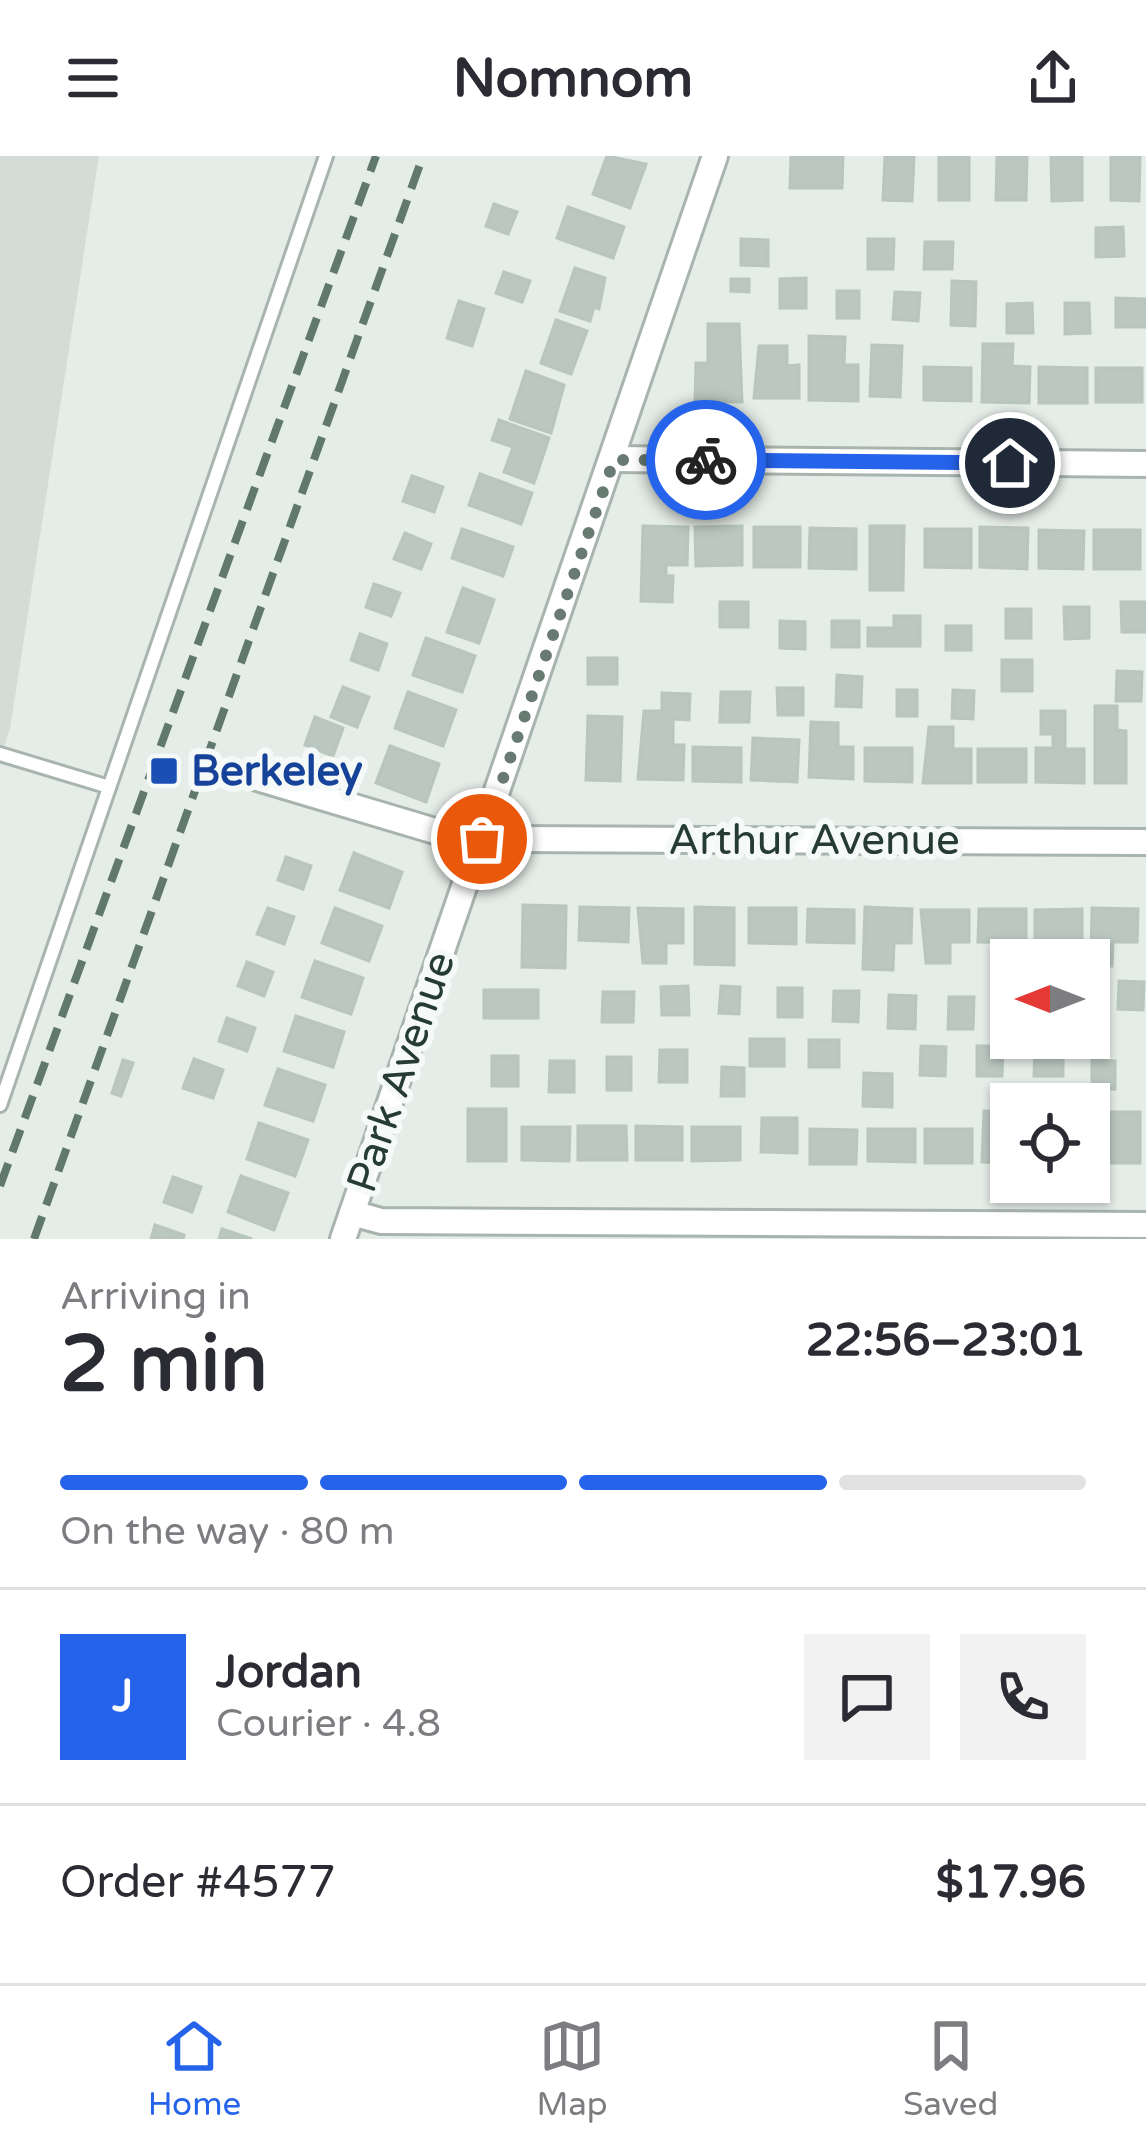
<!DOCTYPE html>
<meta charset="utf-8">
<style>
:root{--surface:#fff;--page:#f2f2f3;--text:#2b2b33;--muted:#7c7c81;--line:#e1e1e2;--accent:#2563eb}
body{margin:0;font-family:"Varela Round",sans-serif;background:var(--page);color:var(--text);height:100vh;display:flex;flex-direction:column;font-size:45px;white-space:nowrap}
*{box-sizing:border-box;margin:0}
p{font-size:39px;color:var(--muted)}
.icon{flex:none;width:66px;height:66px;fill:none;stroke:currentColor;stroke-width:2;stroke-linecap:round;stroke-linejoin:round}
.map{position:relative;height:1083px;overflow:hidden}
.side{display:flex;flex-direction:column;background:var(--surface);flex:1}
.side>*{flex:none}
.needle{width:78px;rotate:270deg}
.buttons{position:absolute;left:990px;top:783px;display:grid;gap:24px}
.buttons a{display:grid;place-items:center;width:120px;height:120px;border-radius:0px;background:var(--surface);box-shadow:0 3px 9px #0004;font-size:60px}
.pin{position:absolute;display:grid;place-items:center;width:102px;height:102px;color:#fff;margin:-51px;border:6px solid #fff;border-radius:50%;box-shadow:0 3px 12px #0007}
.courier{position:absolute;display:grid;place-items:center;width:120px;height:120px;margin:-60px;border:9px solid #2563eb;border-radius:50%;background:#fff;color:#222;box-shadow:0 3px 15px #0007}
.head em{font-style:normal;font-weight:700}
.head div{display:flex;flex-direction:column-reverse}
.head{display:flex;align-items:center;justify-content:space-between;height:204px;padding:0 60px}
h1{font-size:78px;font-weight:700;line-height:90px}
.bar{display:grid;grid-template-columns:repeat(4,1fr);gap:18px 12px;align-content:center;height:144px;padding:0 60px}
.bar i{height:15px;border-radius:9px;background:var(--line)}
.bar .on{background:var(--accent)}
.bar p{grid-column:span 4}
.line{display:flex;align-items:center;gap:30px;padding:0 60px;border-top:3px solid var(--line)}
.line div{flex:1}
.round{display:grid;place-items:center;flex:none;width:126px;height:126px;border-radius:0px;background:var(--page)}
header{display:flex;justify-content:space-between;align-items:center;height:156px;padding:0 60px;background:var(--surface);font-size:54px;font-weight:700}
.dock{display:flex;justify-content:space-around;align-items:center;height:168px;border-top:3px solid var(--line);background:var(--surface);font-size:33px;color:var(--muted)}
.dock a{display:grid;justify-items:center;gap:6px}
.dock .on{color:var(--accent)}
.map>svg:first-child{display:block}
.built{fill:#d3dcd7}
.building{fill:#bbc7c1;stroke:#b8c6be;stroke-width:3}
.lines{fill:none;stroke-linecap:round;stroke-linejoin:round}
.lane-casing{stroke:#a8b4ae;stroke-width:18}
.street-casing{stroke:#a8b4ae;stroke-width:30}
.lane{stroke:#fff;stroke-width:12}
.street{stroke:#fff;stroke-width:24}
.rail{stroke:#61786e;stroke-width:8;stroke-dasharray:24 12;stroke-linecap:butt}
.done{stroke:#697a72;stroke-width:12;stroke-dasharray:0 21.6}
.route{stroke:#2563eb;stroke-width:15}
.transit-dot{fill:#1a4fb4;stroke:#f5f9f7;stroke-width:4.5}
.labels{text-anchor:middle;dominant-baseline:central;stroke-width:12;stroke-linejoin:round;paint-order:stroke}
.transit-label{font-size:42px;font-weight:bold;fill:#164399;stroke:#f5f9f7;text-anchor:start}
.street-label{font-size:42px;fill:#263c33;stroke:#f5f9f7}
</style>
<header><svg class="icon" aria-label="menu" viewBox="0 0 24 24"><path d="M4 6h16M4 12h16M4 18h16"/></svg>Nomnom<svg class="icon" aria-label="share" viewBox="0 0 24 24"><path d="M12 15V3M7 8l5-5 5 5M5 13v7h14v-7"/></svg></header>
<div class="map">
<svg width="1146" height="1083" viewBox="0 0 1146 1083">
<rect width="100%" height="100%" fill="#e5ede8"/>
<path class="built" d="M0 0H99L10 573 0 602Z"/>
<g class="building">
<path d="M607 0 646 8 630 52 593 38Z"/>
<path d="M791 0H843L842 32H790Z"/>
<path d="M885 0H914L912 45 883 44Z"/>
<rect x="939" y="0" width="30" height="44"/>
<path d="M997 0H1027L1026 44H996Z"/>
<path d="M1051 0H1082V44L1052 45Z"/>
<path d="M1111 0H1140L1139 45 1111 44Z"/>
<path d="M494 48 517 56 508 78 486 70Z"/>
<path d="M568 51 624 71 613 102 557 82Z"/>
<path d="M1123 71 1124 100 1096 101V72Z"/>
<path d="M741 83 768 84V110L741 109Z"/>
<path d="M868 83H894L893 113H868Z"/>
<path d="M925 86H953L952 113H924Z"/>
<path d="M575 112 605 122 599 153 594 151 590 165 560 155Z"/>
<path d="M504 116 530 125 522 146 496 137Z"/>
<path d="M806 122V152H780V123Z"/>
<path d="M731 123H749V136L731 135Z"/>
<path d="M952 125 976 126 975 170 951 169Z"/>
<rect x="837" y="135" width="22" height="27"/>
<path d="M895 136 920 137 918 165 893 163Z"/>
<path d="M1116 142 1145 143V171H1116Z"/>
<path d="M459 145 484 153 472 190 447 182Z"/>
<path d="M1032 147 1033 177H1007V148Z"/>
<path d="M1065 147H1089L1090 177 1065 178Z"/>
<path d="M556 164 587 175 571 218 541 207Z"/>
<path d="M708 168H739L742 246 695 245 696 207H708Z"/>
<path d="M809 180 845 181 844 209H858V245L809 244Z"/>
<path d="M983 188H1013L1012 210 1030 211 1029 247 982 246Z"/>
<path d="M872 189 902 190 900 241 870 240Z"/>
<path d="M759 190H787V210L799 209V242H754Z"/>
<path d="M924 211 971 212V245L924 244Z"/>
<path d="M1039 211 1087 212V247H1039Z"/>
<rect x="1096" y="212" width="46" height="34"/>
<path d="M526 215 564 229 551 277 510 263Z"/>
<path d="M499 264 549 282 534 327 504 316 513 291 492 284Z"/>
<path d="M480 318 532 337 521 368 469 349Z"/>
<path d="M412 320 443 331 434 356 403 345Z"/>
<path d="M643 370 688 371 687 409H666V420H673L672 446 641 445Z"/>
<path d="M742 370V409L696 410 695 371Z"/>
<path d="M870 370H904L903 434H870Z"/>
<rect x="754" y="371" width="46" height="40"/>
<path d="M980 371 1028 372 1027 413 980 411Z"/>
<path d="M810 372 856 373V413L809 412Z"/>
<path d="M462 373 513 391 503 420 452 402Z"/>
<path d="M925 373H971V412L925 411Z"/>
<path d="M1039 374 1084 375 1083 413 1039 412Z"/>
<rect x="1094" y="374" width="46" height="39"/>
<path d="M405 377 431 388 421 413 394 403Z"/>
<path d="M374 428 400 437 391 460 366 451Z"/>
<path d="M463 432 494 444 479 487 447 476Z"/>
<rect x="720" y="446" width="28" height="25"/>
<path d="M1121 446H1146V476H1122Z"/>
<path d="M1064 451H1089V482L1065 483Z"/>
<rect x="1006" y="453" width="25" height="29"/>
<path d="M894 460H920V490H868V472H894Z"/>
<path d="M780 465 805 466V493L780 492Z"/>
<rect x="832" y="465" width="27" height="26"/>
<rect x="946" y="470" width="25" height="24"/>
<path d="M360 478 387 488 378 514 351 504Z"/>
<path d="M426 482 475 500 462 536 413 519Z"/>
<rect x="588" y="502" width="29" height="26"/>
<rect x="1002" y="504" width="30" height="31"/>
<path d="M1117 515 1142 516 1141 545H1116Z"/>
<path d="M837 519 862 521 861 551 836 550Z"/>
<path d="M343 531 369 541 357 571 331 561Z"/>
<path d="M777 532H803V559H778Z"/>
<rect x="897" y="534" width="20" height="26"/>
<path d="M953 534 974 535 973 563 952 562Z"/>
<path d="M408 536 456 554 443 590 395 572Z"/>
<path d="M721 536H750L749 566H720Z"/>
<path d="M662 537 690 538 689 564 673 563V589H684L683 624 638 623 644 555H662Z"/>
<path d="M1095 550H1117V574L1126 575V627H1095Z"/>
<path d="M1041 555H1065V593H1084V627L1036 626V592H1053V578H1041Z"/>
<path d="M588 560 622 561 620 625 586 624Z"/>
<path d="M315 561 343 572 333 600 305 589Z"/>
<path d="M811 566 838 567V591H853V623L809 621Z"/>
<path d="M929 571H953V593H971V627H923Z"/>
<path d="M753 582 799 584 797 626 751 624Z"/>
<path d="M390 590 439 608 426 646 376 627Z"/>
<path d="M693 591 741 592V626L693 625Z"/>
<path d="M865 592H912V626L865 625Z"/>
<rect x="978" y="593" width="48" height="33"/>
<path d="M354 697 402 716 389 752 340 734Z"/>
<path d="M286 701 311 710 303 733 278 724Z"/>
<path d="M523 749 566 750 565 812 522 811Z"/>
<path d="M580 751 629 752 628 786 579 784Z"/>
<path d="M695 751 734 752V809L695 808Z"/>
<path d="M865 751 912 753 911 787H894L893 814 863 813Z"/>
<path d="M268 752 294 761 284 788 257 778Z"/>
<path d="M335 752 382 770 369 805 322 787Z"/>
<path d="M638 752 683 753V787H666V807H643Z"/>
<path d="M749 752H796V788L749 787Z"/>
<path d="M1092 752 1138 753 1137 786H1113L1112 810H1091Z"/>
<path d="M808 753 854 754V787L807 786Z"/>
<path d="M979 753H1026V787L978 786Z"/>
<path d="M1082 753V788H1035V754Z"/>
<path d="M921 754H969V786H950V807H926Z"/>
<path d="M315 805 363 822 351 858 302 841Z"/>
<path d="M247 806 273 816 264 840 238 830Z"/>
<path d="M1119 825 1144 826 1143 854 1118 853Z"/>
<path d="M688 830 689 859H662L661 831Z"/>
<path d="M721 830 740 831 739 858 719 857Z"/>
<rect x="778" y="832" width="24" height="29"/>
<rect x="484" y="834" width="54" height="28"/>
<path d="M834 835H859L858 866 833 865Z"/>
<path d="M603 836H634L633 866H602Z"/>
<path d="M889 839 916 840 915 873 888 872Z"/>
<path d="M949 841H974L973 873H948Z"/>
<path d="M1005 844H1011V870H1004Z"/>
<path d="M296 860 344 876 333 911 284 895Z"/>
<path d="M227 862 255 872 247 895 219 885Z"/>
<rect x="750" y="883" width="34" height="27"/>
<rect x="809" y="884" width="30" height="27"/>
<path d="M921 890 946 891 945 920 920 919Z"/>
<path d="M977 890H1003L1002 920H977Z"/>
<path d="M1035 890H1063V920H1034Z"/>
<path d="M660 894H687V926H659Z"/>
<rect x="492" y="900" width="26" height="30"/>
<rect x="607" y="901" width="24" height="33"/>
<path d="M194 903 223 914 213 942 183 932Z"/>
<path d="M123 904 133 907 121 940 112 937Z"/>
<path d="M1092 904 1115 905V933H1092Z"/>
<path d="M550 905H574V936H549Z"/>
<path d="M722 911 744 912V940H721Z"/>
<path d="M278 913 325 929 313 965 265 949Z"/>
<path d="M864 917 892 918V951L863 950Z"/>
<rect x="468" y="953" width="38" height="52"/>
<path d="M984 955H1011V1007L982 1006Z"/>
<path d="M1101 956H1140V1007H1102Z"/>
<path d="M762 962H797V997L761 996Z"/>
<path d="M259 967 308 984 295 1020 247 1003Z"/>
<path d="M578 970H626L627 1004H578Z"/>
<path d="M636 970 682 971V1004H636Z"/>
<path d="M522 971H570L569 1005 522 1004Z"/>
<path d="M692 971H740V1004L692 1005Z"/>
<path d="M810 973 857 974 856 1008H810Z"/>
<path d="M868 973H915V1006L868 1005Z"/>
<rect x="925" y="973" width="47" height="34"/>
<path d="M241 1020 288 1037 274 1074 228 1056Z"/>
<path d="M173 1021 201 1031 192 1056 164 1046Z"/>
<path d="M155 1069 184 1079 183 1083H151Z"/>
<path d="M222 1073 252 1083H219Z"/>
</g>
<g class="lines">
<defs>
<g id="lane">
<path d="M0 598 109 631"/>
<path d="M0 949 326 0"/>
</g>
<g id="street">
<path d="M614 303 1146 308"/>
<path d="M254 621 445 678 482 683 1146 686"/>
<path d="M352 1057 381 1065 1146 1069"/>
<path d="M343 1083 715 0"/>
</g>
</defs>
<use href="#lane" class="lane-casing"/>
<use href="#street" class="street-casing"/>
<use href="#lane" class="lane"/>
<use href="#street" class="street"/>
<g class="rail">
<path d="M0 1030 376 0"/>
<path d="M34 1083 423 0"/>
</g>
</g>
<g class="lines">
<path class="done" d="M482 683 614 304H706"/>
<path class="route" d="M706 304 1010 307"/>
</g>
<rect class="transit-dot" x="149" y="600" width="30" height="30" rx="6"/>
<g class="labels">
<g class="transit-label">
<text x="191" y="615">Berkeley</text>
</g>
<g class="street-label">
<text x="814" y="684">Arthur Avenue</text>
<text transform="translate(401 916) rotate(-71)">Park Avenue</text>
</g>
</g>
</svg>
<div class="buttons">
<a><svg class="needle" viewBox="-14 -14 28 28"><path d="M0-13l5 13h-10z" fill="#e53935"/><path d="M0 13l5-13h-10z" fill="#7c7c81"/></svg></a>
<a><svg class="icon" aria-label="locate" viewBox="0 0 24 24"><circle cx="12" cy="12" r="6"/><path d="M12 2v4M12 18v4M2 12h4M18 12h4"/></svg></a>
</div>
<div class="pin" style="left:482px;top:683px;background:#ea580c"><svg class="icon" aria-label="bag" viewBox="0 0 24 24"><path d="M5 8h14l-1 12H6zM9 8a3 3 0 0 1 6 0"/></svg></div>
<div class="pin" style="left:1010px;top:307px;background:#1f2937"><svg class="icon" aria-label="home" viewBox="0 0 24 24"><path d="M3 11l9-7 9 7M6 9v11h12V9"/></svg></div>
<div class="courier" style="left:706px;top:304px"><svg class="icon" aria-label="bike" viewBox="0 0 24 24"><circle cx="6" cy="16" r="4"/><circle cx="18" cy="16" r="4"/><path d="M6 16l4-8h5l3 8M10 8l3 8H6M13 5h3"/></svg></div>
</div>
<section class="side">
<div class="head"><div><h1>2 min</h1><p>Arriving in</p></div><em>22:56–23:01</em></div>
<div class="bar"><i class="on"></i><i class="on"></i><i class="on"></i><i></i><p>On the way · 80 m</p></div>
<div class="line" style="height:216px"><b class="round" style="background:var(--accent);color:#fff">J</b><div><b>Jordan</b><p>Courier · 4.8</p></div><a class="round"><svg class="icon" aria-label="chat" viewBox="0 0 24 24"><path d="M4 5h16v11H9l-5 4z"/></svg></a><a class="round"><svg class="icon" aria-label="phone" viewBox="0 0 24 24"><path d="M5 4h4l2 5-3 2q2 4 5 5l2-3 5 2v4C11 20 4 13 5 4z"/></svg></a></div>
<div class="line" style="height:156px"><div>Order #4577</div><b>$17.96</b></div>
</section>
<nav class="dock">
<a class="on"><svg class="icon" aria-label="home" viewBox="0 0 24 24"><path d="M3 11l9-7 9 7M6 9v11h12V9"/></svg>Home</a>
<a><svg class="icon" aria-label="map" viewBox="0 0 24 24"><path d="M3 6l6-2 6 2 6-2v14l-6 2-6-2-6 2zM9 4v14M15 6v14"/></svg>Map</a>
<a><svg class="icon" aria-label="saved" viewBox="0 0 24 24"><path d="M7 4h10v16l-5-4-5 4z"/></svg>Saved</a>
</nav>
